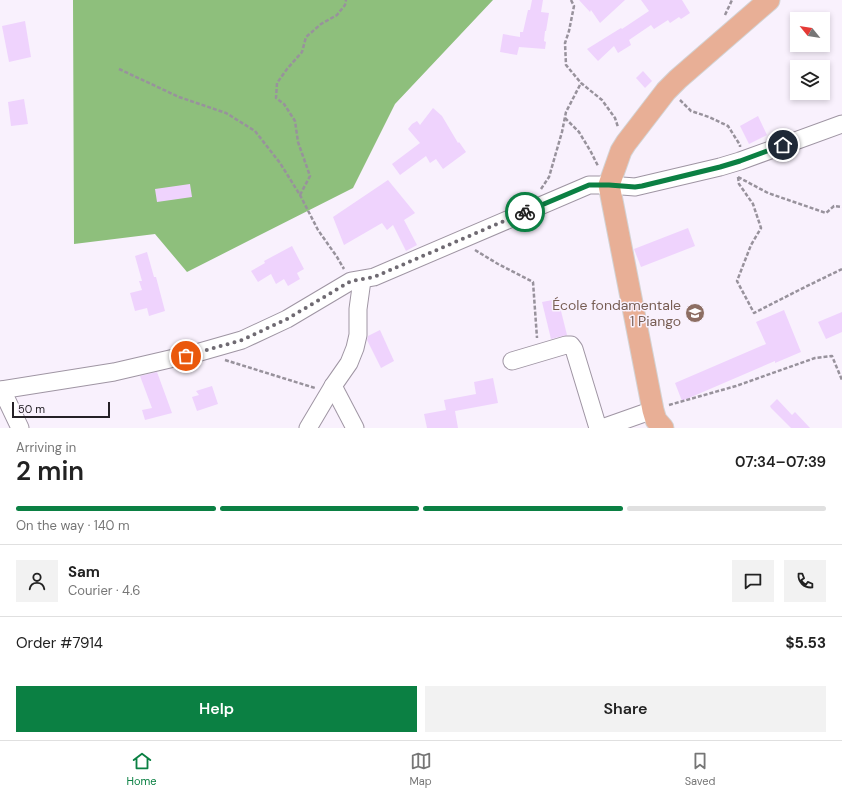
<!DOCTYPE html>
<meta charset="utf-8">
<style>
:root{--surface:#fff;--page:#f2f2f2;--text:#222;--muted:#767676;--line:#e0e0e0;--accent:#0b8043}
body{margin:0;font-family:"DM Sans",sans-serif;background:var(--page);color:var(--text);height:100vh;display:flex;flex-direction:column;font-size:15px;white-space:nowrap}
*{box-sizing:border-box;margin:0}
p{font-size:13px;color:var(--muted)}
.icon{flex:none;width:22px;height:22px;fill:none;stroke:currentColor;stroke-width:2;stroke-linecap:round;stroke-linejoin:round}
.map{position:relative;height:428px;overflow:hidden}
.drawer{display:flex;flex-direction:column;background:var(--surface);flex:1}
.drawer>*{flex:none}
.needle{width:26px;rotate:300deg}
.fabs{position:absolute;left:790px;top:12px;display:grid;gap:8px}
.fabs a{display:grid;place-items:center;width:40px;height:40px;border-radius:0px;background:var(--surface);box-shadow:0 2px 6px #0003;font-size:20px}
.scale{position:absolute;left:12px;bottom:10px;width:98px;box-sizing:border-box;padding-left:4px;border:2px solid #252127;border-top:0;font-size:11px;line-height:14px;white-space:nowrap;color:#252127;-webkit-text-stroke:3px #f9f1fd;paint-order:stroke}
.pin{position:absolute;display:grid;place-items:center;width:34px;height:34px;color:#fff;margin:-17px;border:2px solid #fff;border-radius:50%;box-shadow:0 1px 4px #0007}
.courier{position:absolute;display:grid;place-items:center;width:40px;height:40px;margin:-20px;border:3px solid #0b8043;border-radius:50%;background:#fff;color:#222;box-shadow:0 1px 5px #0007}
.summary em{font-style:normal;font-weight:600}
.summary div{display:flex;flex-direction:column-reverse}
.summary{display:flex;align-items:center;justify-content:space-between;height:68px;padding:0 16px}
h1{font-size:26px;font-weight:600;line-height:30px}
.bar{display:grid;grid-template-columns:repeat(4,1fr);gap:6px 4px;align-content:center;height:48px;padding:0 16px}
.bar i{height:5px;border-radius:3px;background:var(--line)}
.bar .selected{background:var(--accent)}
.bar p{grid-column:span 4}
.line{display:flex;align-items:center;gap:10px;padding:0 16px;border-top:1px solid var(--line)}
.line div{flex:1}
.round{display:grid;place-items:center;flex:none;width:42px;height:42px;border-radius:0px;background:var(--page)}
.button{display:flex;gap:8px;margin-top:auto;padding:8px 16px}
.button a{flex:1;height:46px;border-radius:0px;background:var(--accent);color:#fff;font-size:16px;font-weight:600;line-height:46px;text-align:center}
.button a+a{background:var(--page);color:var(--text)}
.menu{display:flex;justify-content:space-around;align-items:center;height:56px;border-top:1px solid var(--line);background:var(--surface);font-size:11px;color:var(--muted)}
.menu a{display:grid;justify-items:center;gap:2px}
.menu .selected{color:var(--accent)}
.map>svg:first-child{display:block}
.forest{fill:#8ebf7c}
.building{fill:#efd3fd}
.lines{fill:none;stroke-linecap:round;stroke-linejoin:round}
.minor-casing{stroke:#9f95a3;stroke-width:19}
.major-casing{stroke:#d3d3d4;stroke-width:23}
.path{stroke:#98929c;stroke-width:2.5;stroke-dasharray:4 2;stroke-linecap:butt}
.minor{stroke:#fff;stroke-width:17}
.major{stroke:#e8af96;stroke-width:21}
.done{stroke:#6f6a72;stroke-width:4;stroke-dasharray:0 7.2}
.route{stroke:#0b8043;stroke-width:5}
.labels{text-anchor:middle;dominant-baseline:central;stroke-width:3;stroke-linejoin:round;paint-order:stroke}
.education-label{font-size:14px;fill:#785e54;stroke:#f9f1fd;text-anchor:end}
</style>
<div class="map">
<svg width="842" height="428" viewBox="0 0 842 428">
<rect width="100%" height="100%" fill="#f9f1fd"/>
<path class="forest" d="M73 0H493L395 104 353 188 187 272 155 234 74 244Z"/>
<g class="building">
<path d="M532 0H543L541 12 549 13 546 31H545L544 41 546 42 545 49 519 47 517 55 500 52 503 34 520 37V32H523L528 10H530Z"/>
<path d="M579 0H625L600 23 591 10 590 12Z"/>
<path d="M641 0H682L690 13 681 19 679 17 670 23 668 20 654 29 651 25 629 40 631 45 618 53 614 46 598 61 587 49 621 28 622 29 649 11Z"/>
<path d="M25 21 31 57 9 62 2 26Z"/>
<path d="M643 71 652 81 645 88 636 78Z"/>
<path d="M24 99 28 124 11 126 8 102Z"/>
<path d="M433 108 442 116 458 143 459 142 466 152 443 169 436 159 430 163 426 156 400 175 392 164 420 143 408 129 412 124 417 121 420 125Z"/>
<path d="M758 116 767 135 749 144 740 126Z"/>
<path d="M388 180 415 213 404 220 417 245 406 251 393 225 387 230 382 223 344 245 333 217Z"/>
<path d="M190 184 192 197 157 202 155 189Z"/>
<path d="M688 228 695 246 641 267 634 249Z"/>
<path d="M292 246 304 269 297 273 300 279 288 286 284 279 276 284 271 274 258 282 251 271 265 263 264 261Z"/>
<path d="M147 252 154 277H156L165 311 149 316 147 308 135 311 130 293 142 290 139 281H142L135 256Z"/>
<path d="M558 299 567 335 551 339 542 302Z"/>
<path d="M784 310 801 352 775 363V361L682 401 675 383 766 344 756 322Z"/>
<path d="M842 312V332L826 339 818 322Z"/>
<path d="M380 330 394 361 381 368 367 340 368 336Z"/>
<path d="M157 372 172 413 145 420 142 410 152 408 140 376Z"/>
<path d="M493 378 498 403 455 411 458 428H427L424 414 446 410 444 400 476 394 474 382Z"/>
<path d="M212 386 218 404 197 411 192 397 199 395 196 391Z"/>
<path d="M777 399 792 415 795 412 810 428H791L771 408 770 406Z"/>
</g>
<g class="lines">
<defs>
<g id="minor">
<path d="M512 361 566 345H571L574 349 598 428"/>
<path d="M333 386 355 428"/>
<path d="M0 390 114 372 200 352 242 340 287 319 351 281 374 277 589 185H609L635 187 720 167 740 161 842 124"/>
<path d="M2 390 20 428"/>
<path d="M308 428 333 386 349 363 355 348 358 335V309L362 280"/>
<path d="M602 428 653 410"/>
</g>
<path id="major" d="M663 428 656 420 653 410 609 185 621 151 626 143 666 91 678 79 769 0"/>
</defs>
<use href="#minor" class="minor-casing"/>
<use href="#major" class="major-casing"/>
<g class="path">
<path d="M571 0 574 6 569 31 565 43 566 65 581 83 602 100 615 118 618 127"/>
<path d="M725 15 732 0"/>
<path d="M119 69 179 97 226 113 255 131 280 163 300 195 318 230 337 257 344 269"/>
<path d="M680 100 691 111 709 117 728 126 740 145V147"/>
<path d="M565 118 579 132 591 152 598 166"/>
<path d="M738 177 739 184 753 204 761 228 751 245 737 281 754 313 805 287 842 269"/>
<path d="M738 177 768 193 826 213 834 206 842 207"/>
<path d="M541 189 549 177 562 132 566 112 581 83"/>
<path d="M300 195 310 176 298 142 295 121 284 104 276 98 277 83 287 69 302 52 306 37 321 24 337 15 345 5 346 0"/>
<path d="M475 250 498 264 533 282 537 338"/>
<path d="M225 360 315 388"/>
<path d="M669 405 736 386 815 358 832 356 842 380"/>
</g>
<use href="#minor" class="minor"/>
<use href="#major" class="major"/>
</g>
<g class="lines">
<path class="done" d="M186 356 242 340 287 319 351 281 374 277 525 212"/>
<path class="route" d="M525 212 589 185H609L635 187 642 186 720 167 740 161 783 145"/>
</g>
<defs>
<symbol id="school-disc" viewBox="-11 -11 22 22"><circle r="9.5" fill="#8d6e63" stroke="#f9f1fd"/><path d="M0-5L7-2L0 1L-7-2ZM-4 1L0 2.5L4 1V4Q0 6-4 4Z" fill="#fff"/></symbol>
</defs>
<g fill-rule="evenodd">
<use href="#school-disc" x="684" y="302" width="22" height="22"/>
</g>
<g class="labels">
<g class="education-label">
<text x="681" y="305">École fondamentale<tspan x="681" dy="16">1 Piango</tspan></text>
</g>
</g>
</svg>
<div class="fabs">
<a><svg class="needle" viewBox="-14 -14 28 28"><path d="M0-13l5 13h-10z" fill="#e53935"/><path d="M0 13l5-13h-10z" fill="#767676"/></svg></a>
<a><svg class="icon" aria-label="layers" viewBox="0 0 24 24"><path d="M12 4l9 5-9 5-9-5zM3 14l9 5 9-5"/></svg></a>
</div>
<div class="scale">50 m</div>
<div class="pin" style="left:186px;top:356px;background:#ea580c"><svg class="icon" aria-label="bag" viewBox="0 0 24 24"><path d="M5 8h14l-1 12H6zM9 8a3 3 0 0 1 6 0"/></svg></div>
<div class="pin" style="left:783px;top:145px;background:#1f2937"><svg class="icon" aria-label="home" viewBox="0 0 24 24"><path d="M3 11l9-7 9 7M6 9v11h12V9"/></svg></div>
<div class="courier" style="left:525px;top:212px"><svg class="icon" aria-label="bike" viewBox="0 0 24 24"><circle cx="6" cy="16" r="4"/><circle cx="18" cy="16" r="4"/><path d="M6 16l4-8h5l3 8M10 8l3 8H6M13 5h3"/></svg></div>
</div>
<section class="drawer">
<div class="summary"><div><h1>2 min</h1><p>Arriving in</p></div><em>07:34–07:39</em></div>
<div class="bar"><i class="selected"></i><i class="selected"></i><i class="selected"></i><i></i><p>On the way · 140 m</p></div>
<div class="line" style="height:72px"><a class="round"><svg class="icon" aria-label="person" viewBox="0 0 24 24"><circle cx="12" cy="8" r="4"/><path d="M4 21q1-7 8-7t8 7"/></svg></a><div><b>Sam</b><p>Courier · 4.6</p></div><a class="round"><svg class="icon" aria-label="chat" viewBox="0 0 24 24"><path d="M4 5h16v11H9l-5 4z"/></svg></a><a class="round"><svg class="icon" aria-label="phone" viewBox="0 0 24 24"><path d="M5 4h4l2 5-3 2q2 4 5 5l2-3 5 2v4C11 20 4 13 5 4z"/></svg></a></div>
<div class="line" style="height:52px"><div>Order #7914</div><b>$5.53</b></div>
<div class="button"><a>Help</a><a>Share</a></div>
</section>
<nav class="menu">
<a class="selected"><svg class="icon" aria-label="home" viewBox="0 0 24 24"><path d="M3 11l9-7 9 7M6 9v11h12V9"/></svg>Home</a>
<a><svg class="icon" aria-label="map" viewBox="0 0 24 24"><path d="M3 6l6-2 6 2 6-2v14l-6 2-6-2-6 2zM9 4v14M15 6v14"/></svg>Map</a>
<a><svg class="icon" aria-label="saved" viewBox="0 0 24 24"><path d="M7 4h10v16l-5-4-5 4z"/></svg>Saved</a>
</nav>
